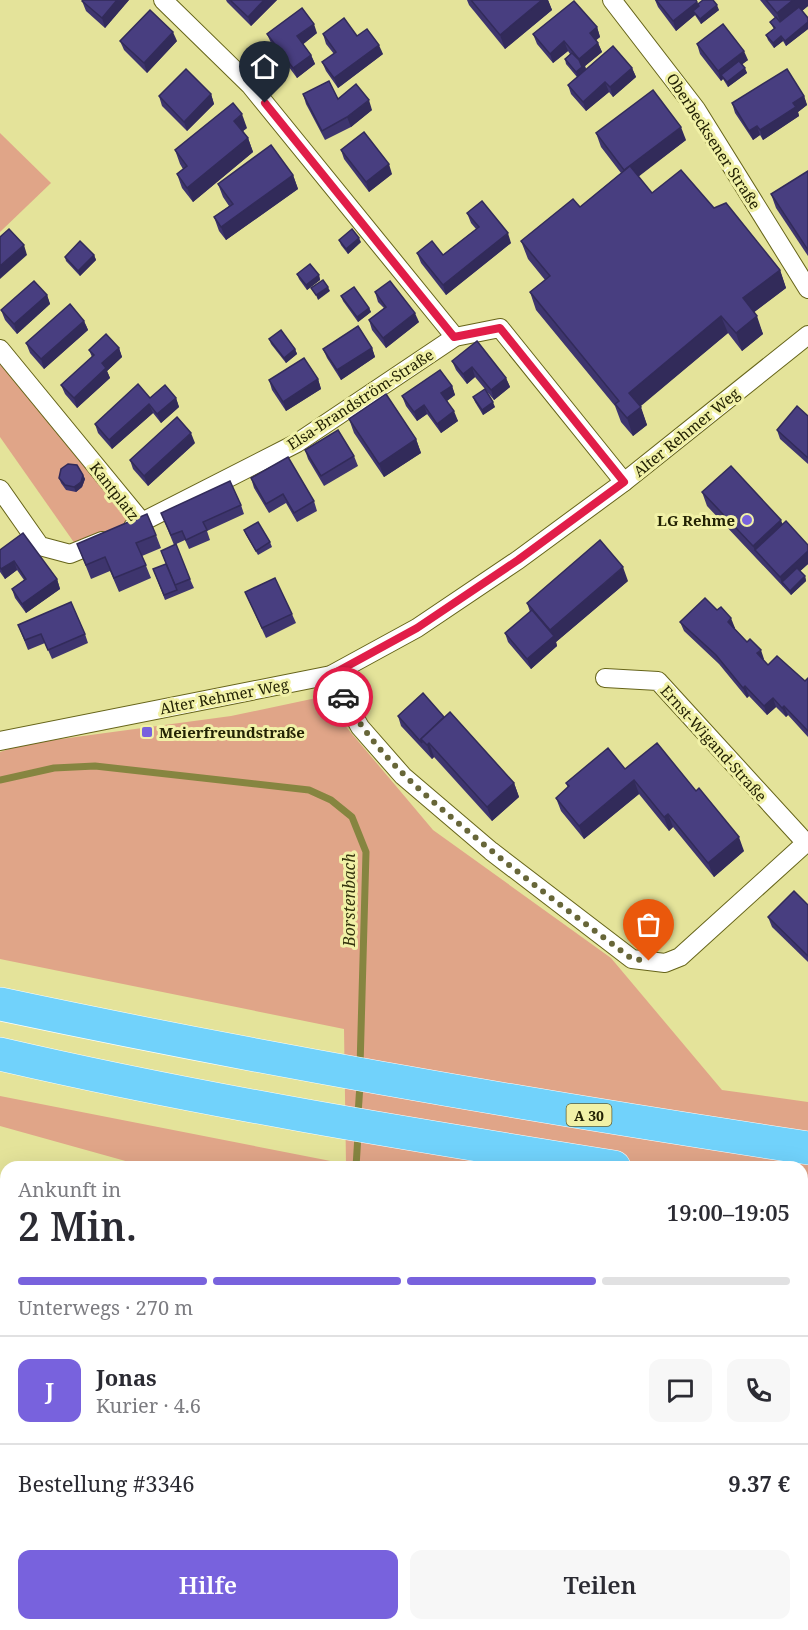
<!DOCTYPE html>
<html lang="de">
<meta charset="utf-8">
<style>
:root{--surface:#fff;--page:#f7f7f7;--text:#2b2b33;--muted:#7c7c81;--line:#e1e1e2;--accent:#7862dd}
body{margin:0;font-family:"Noto Serif",serif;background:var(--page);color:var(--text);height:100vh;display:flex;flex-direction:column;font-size:22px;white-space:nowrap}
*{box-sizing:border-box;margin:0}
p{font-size:20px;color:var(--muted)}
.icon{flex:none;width:33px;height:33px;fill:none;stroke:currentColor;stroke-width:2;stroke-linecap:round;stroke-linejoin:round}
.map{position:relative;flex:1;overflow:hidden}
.panel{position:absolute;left:0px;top:1161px;width:808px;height:470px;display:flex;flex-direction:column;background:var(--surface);border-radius:18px 18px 0 0;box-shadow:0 6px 24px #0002}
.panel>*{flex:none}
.pin{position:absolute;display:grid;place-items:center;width:51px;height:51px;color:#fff;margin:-62px -26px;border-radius:50% 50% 50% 0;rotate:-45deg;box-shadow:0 0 6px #0007}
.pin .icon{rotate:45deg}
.courier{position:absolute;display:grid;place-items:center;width:60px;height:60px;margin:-30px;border:4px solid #e11d48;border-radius:50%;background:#fff;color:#222;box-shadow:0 2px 8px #0007}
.headline em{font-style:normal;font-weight:600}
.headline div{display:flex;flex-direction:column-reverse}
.headline{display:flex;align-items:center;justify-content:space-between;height:102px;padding:0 18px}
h1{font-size:39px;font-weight:600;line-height:45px}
.bar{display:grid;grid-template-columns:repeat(4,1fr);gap:9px 6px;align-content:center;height:72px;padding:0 18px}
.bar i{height:8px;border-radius:4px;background:var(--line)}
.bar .current{background:var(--accent)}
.bar p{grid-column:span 4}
.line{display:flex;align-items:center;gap:15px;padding:0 18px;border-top:2px solid var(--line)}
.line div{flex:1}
.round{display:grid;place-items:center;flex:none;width:63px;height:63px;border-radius:12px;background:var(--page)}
.cta{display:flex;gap:12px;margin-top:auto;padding:12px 18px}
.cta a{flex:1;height:69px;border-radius:12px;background:var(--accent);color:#fff;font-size:24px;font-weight:600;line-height:69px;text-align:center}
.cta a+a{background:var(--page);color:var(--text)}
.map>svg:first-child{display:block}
.green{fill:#e0a588}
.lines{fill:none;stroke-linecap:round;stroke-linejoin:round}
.stream{stroke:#868540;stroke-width:7}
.minor-casing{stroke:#666419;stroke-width:20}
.secondary-casing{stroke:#666419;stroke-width:27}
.motorway-casing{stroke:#fff;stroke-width:34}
.minor{stroke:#fff;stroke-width:18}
.secondary{stroke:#d4f2fe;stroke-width:26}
.motorway{stroke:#71d2fb;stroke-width:33}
.wall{fill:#3e356e}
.shaded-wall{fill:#322b5a}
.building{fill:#483e80;stroke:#322b5a;stroke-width:1.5}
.done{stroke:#676638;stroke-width:6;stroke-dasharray:0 10.8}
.route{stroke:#e11d48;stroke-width:8}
.poi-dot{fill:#7862dd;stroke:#f1f1a7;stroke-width:2}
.labels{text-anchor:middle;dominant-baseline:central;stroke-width:6;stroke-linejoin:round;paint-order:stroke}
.shield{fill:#f1f1a7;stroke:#616035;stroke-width:1.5}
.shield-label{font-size:14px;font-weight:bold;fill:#232204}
.street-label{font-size:15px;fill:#232204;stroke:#f1f1a7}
.poi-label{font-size:15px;font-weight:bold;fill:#232204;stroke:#f1f1a7;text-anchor:end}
.water-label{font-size:16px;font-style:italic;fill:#34330d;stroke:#f1f1a7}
</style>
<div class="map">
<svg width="808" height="1630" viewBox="0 0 808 1630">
<rect width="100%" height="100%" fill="#e4e39a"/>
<g class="green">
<path d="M0 133 51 183 0 232Z"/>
<path d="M0 350 141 522 80 551 0 437Z"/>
<path d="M321 697 433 830 611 958 722 1090 808 1102V1396L802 1395V1167H147L0 1126V1096L346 1164 344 1029 0 959V752L24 744 231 716Z"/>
<path d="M309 1624 378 1625 385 1630H308Z"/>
</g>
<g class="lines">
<g class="stream">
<path d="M0 780 54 768 95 766 309 790 331 800 352 817 366 852 360 1067"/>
<path d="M358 1115 360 1084"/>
<path d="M356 1167 358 1135"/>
<path d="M334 1624V1630"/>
</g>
<defs>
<g id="minor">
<path d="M163 0 250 85 455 337"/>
<path d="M612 0 696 109 808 289"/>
<path d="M0 349 142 522 133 527"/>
<path d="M0 489 40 546 70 554 102 541"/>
<path d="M142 522 297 443 455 337 500 328 624 482"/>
<path d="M331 675 360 727 403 776 491 851 632 959 665 963 680 957 808 841"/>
<path d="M605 678 658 681 806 843"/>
<path d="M0 741 331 675 417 628 518 560 624 482 808 335"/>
<path d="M388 1624 399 1630"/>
</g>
<g id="secondary">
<path d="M0 1302 6 1303"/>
<path d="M802 1327H808"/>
<path d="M802 1352 808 1353"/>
</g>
<g id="motorway">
<path d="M0 1004C268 1061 537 1107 808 1148"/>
<path d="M0 1054C203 1101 408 1134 614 1167"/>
<path d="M802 1198H808"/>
</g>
</defs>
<use href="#minor" class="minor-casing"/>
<use href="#secondary" class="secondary-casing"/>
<use href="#motorway" class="motorway-casing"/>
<use href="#minor" class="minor"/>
<use href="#secondary" class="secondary"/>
<use href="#motorway" class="motorway"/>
</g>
<g class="wall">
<path d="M129 0 105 28 86 11 82 1Z"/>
<path d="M226 0H277L251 26 227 2Z"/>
<path d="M467 0H548L552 10 505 49 469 5Z"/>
<path d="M655 0H696L698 4 719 10 701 24 695 15 676 31 658 7Z"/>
<path d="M760 0H808V6L802 11 808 18V29L786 46 783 41 774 48 768 40 766 35 774 29 770 22 775 18Z"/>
<path d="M597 27 600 37 596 40 598 43 602 52 585 66 586 69 632 68 636 77 613 97 609 92 586 111 571 94 568 85 577 77 566 64 565 59 570 54 568 51 553 63 537 44 533 34Z"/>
<path d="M317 33 303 44 311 55 315 64 297 78 271 43 267 34Z"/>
<path d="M323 34 383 54 338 88 326 71 322 62 334 54 326 44Z"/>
<path d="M120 41H177L147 73 124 50Z"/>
<path d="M697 44 748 60 742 64 747 73 728 87 723 79 721 81 700 54Z"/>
<path d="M211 94 214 104 187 131 162 106 159 96Z"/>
<path d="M303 94 338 99 372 110 351 127 325 140 306 104Z"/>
<path d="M804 96 807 105 798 112 799 116 763 140 760 135 753 140 735 113 732 103Z"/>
<path d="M247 128 243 131 248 138 253 152 193 202 182 188 177 174 183 169 180 164 175 150Z"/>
<path d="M596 133 686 140 638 176 652 193 714 208 780 270 786 288 754 312 763 334 742 351 728 333 640 406 647 425 633 436 621 422 615 406 536 310 530 292 545 280 528 259 521 241 580 207 621 173 601 147Z"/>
<path d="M341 150 392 174 369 192 344 159Z"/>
<path d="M808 171V256L776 208 771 194Z"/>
<path d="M293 175 298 189 226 240 219 231 214 217 229 206 223 197 218 184Z"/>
<path d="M467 213 511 243 446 295 421 263 417 253 443 255 476 229 471 223Z"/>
<path d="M339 240 361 242 348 254 341 245Z"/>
<path d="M94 255 96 260 80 276 66 261 65 257Z"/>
<path d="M297 274 319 275 320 280 307 290 299 279Z"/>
<path d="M375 292 419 322 386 348 372 330 369 320 384 308 378 302Z"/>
<path d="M47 295 50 304 17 334 5 320 1 310Z"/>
<path d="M341 296 369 308 371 312 358 322 343 301Z"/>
<path d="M84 321 88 330 44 369 30 353 26 343Z"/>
<path d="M269 339 295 349 297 354 286 363 271 344Z"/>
<path d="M119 348 122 357 107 371 110 378 77 408 65 394 61 385 92 357 89 350Z"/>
<path d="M372 348 375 357 341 380 327 358 323 349Z"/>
<path d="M452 361 506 378 510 387 494 400 475 377 467 384 456 370Z"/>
<path d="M318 379 321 389 286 411 272 390 269 380Z"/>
<path d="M452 386 455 395 447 401 458 421 441 433 427 414 417 421 406 406 402 396Z"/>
<path d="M473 397 495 407 483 415 475 402Z"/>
<path d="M150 398H176L179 407 161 423 153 413 112 449 98 433 95 424Z"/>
<path d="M808 416V464L780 439 777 430Z"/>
<path d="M349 419 416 439 421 453 384 477 354 433Z"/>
<path d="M195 443 148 486 133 469 130 460Z"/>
<path d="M305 450 354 456 358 466 324 486 308 459Z"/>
<path d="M83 475 85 479 82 487 76 492 66 490 61 483 59 478Z"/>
<path d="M251 478 314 501 317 511 297 522 286 503 269 513 254 488Z"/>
<path d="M702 492 783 524 808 545V564L800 571 805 576 806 581 791 595 707 506Z"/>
<path d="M241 505 244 514 207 531 210 540 189 549 185 540 174 545 161 513Z"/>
<path d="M244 530 270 542 272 547 258 555 246 535Z"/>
<path d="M156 535 161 548 142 556 151 578 119 592 110 571 91 579 77 544Z"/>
<path d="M0 550 57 579 60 589 26 613 15 598 12 589 24 580 17 570 5 579 0 572Z"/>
<path d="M161 551 190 579 194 588 165 600 153 569 166 564Z"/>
<path d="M628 581 556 642 557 646 531 669 508 642 505 633 530 612 527 603Z"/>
<path d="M245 592 292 614 296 623 266 638Z"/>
<path d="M717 610 735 628H734L768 665 805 681 808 678V737L788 715 786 717 776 707 767 715 749 696 747 698 719 664 684 631 680 622Z"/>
<path d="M18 625 85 634 88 643 52 659 45 643 28 650Z"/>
<path d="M398 716 444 717 514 783 519 797 492 821 434 757 432 759 401 726Z"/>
<path d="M625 769 744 851 714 877 673 827 669 831 639 794 584 839 561 811 556 798 568 788 566 783Z"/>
<path d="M808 905V962L772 927 768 917Z"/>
<path d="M802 1536H807L808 1538V1630H742L740 1624H802Z"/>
<path d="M497 1624H546V1627Z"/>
</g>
<g class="shaded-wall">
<path d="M117 0H129L105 28 102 18Z"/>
<path d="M264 0H277L251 26 248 17Z"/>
<path d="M542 0H548L552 10 505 49 500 35Z"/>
<path d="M793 0H808V6L782 27 777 13Z"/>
<path d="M697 2 701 11H693L695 15 676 31 673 21Z"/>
<path d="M717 5 719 10 701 24 700 19Z"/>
<path d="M808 22V29L786 46 785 41Z"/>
<path d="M314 24 317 33 301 46 297 36Z"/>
<path d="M597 27 600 37 594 42 590 33Z"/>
<path d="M173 32 177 41 147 73 144 63Z"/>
<path d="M781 36 783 41 774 48 773 43Z"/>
<path d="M564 41 568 51 553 63 550 54Z"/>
<path d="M598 43 602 52 585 66 586 70 577 77 576 72 579 59Z"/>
<path d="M379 45 383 54 338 88 334 78Z"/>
<path d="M744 51 748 60 724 78 721 75 723 79 721 81 718 71Z"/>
<path d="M311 55 315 64 297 78 293 68Z"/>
<path d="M632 68 636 77 613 97 610 87Z"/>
<path d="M745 68 747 73 728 87 727 82Z"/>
<path d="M605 82 609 92 586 111 583 102Z"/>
<path d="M211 94 214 104 187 131 184 122Z"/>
<path d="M804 96 807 105 798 112 799 116 763 140 760 130 793 103Z"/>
<path d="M369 100 372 110 351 127 347 117Z"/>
<path d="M242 114 247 128 239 134 234 121Z"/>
<path d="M757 126 760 135 753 140 749 131Z"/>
<path d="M681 127 686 140 629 184 624 170Z"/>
<path d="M248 138 253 152 193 202 187 188Z"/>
<path d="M389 164 392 174 369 192 366 182Z"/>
<path d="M293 175 298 189 226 240 221 227Z"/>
<path d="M508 233 511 243 446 295 443 285Z"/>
<path d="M359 238 361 242 348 254 346 249Z"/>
<path d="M24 245 27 255 0 279V266Z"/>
<path d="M94 255 96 260 80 276 78 271Z"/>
<path d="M780 270 786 288 749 316 743 298Z"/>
<path d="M319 275 320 280 307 290 306 285Z"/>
<path d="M328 287 330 291 318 300 316 295Z"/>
<path d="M47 295 50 304 17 334 14 324Z"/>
<path d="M369 308 371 312 358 322 357 317Z"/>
<path d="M415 313 419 322 386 348 383 338Z"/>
<path d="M721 316 728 333 635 411 629 393Z"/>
<path d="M757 316 763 334 742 351 736 333Z"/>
<path d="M84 321 88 330 44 369 41 359Z"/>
<path d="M119 348 122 357 107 371 110 378 77 408 74 398 102 363Z"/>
<path d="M372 348 375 357 341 380 337 370Z"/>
<path d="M295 349 297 354 286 363 284 358Z"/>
<path d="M472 367 475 377 467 384 463 374Z"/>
<path d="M506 378 510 387 494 400 491 390Z"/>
<path d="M318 379 321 389 286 411 283 402Z"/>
<path d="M452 386 455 395 445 402 441 393Z"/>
<path d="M176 398 179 407 161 423 157 414Z"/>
<path d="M493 402 495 407 483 415 482 410Z"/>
<path d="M149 404 153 413 112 449 109 440Z"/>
<path d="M424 405 427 414 417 421 414 412Z"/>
<path d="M641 407 647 425 633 436 627 418Z"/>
<path d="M454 411 458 421 441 433 437 424Z"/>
<path d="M191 433 195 443 148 486 144 476Z"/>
<path d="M416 439 421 453 384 477 379 464Z"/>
<path d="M83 475 85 479 82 487 76 492 74 487Z"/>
<path d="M781 520 786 533 755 551 753 546Z"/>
<path d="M808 551V564L785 585 782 582 783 587 780 577Z"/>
<path d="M14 561 17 570 5 579 1 569Z"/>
<path d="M623 567 628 581 556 642 557 646 531 669 527 659 553 637 550 630Z"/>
<path d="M805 576 806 581 791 595 790 591Z"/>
<path d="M57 579 60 589 26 613 22 604Z"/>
<path d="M731 618 735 628 731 631 728 622Z"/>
<path d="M761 650 764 659 761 662 757 653Z"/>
<path d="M745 686 749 696 747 698 743 688Z"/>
<path d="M773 698 776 707 767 715 764 706Z"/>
<path d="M784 706 788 715 786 717 782 708Z"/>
<path d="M429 743 434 757 432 759 427 745Z"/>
<path d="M634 780 639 794 584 839 579 826Z"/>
<path d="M514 783 519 797 492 821 487 807Z"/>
<path d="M668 814 673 827 669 831 664 817Z"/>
<path d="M739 837 744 851 714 877 708 863Z"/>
<rect x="226" y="1624" width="6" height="6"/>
</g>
<g class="building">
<path d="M83 0H117L102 18 82 1Z"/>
<path d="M230 0H264L248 17Z"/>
<path d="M471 0H542L500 35Z"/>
<path d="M656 0H696L697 2 673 21Z"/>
<path d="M703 0H713L717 5 700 19 693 11 699 6 698 4Z"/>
<path d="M766 0H793L777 13Z"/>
<path d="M574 1 597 27 590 33 598 43 579 59 564 41 550 54 533 34Z"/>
<path d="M799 7 808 18V22L785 41 781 36 773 43 766 35 775 28 770 22 776 17 780 22Z"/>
<path d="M302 8 314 24 297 36 311 55 293 68 267 34Z"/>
<path d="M150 10 173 32 144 63 120 41Z"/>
<path d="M344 18 357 36 367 29 379 45 334 78 322 62 336 52 323 34Z"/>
<path d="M723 24 744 51 718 71 697 44Z"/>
<path d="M613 46 632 68 610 87 605 82 583 102 568 85Z"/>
<path d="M572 53 579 60 582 67 576 72 565 59Z"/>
<path d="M739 61 745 68 727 82 721 75Z"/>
<path d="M186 69 211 94 184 122 159 96Z"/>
<path d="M787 69 804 96 793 103 796 107 779 118 760 130 757 126 749 131 732 103Z"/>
<path d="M329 81 338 99 356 84 369 100 347 117 322 131 303 94Z"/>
<path d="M653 90 681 127 624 170 596 133Z"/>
<path d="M233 103 242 114 234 121 248 138 187 188 177 174 187 166 175 150Z"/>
<path d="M364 132 389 164 366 182 341 150Z"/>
<path d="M271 145 293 175 221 227 214 217 233 204 218 184Z"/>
<path d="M630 166 652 193 681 170 714 208 726 203 780 270 743 298 757 316 736 333 721 316 629 393 641 407 627 418 615 404 619 401 530 292 550 276 521 241 573 199 580 207Z"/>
<path d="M808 171V250L771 194Z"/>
<path d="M482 201 508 233 443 285 417 253 432 241 443 255 479 227 467 213Z"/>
<path d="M9 229 24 245 0 266V237Z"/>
<path d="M352 229 359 238 346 249 339 240Z"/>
<path d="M80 241 94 255 78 271 65 257Z"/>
<path d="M310 264 319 275 306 285 297 274Z"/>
<path d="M323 280 328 287 316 295 311 288Z"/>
<path d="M34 281 47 295 14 324 1 310Z"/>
<path d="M390 281 415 313 383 338 369 320 386 307 375 292Z"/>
<path d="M354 287 369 308 357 317 341 296Z"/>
<path d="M70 304 84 321 41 359 26 343Z"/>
<path d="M358 326 372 348 337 370 323 349Z"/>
<path d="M281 330 295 349 284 358 269 339Z"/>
<path d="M106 334 119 348 102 363 106 368 74 398 61 385 94 355 89 350Z"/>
<path d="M477 341 506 378 491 390 472 367 463 374 452 361Z"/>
<path d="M304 358 318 379 283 402 269 380Z"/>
<path d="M440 370 452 386 441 393 454 411 437 424 424 405 414 412 402 396Z"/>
<path d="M138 384 150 398 165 385 176 398 157 414 149 404 109 440 95 424Z"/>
<path d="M485 389 493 402 482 410 473 397Z"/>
<path d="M386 394 416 439 379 464 349 419Z"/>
<path d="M797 406 808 416V458L777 430Z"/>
<path d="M177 417 191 433 144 476 130 460Z"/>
<path d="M338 430 354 456 321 476 305 450Z"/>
<path d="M288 457 314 501 294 513 283 494 266 504 251 478Z"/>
<path d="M68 464 77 465 83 475 81 482 74 487 65 485 59 478 61 469Z"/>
<path d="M731 466 781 520 753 546 702 492Z"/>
<path d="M230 481 241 505 203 522 207 530 186 540 182 531 171 535 161 513Z"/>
<path d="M147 514 156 535 136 543 146 565 114 578 105 557 86 565 77 544Z"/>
<path d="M786 521 808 545V551L780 577 755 550Z"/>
<path d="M258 522 270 542 256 551 244 530Z"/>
<path d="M23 533 57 579 22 604 12 589 26 579 14 561 1 569 0 567V550Z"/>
<path d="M600 540 623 567 550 630 527 603Z"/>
<path d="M176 544 190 579 175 585 161 551Z"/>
<path d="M166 564 177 590 164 595 153 569Z"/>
<path d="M797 568 805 576 790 591 782 582Z"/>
<path d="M275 578 292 614 262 628 245 592Z"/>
<path d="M705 598 717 610 721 607 731 618 728 622 747 642 750 639 761 650 757 653 768 665 777 656 805 681 808 678V731L784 706 782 708 773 698 764 706 745 686 743 688 716 655 680 622Z"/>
<path d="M71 602 85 634 48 650 41 634 25 640 18 625Z"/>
<path d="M532 610 554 636 527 659 505 633Z"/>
<path d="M423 693 444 717 421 739 422 743 398 716Z"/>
<path d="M450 712 514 783 487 807 429 743 427 745 421 739Z"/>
<path d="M657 743 696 791 699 788 739 837 708 863 668 814 664 817 634 780 579 826 556 798 569 786 566 783 608 748 625 769Z"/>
<path d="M794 891 808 905V956L768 917Z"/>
<path d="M0 1378H6V1624H226V1630H0Z"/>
<path d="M802 1536H807V1547H808V1618H802Z"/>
<rect x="230" y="1624" width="32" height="6"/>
</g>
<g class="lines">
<path class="done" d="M343 697C376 753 414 786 463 827 517 873 575 916 632 959L649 961"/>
<path class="route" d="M265 103 454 337 500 328 624 482 518 560 417 628 331 675 343 697"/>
</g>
<g class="poi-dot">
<circle cx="747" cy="520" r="6"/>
<rect x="141" y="726" width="12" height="12" rx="3"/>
</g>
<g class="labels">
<rect class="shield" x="566.5" y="1104" width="45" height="22" rx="4.5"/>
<g class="shield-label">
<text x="589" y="1115">A 30</text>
</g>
<g class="street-label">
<text transform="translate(714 141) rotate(57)">Oberbecksener Straße</text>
<text transform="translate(360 399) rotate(-33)">Elsa-Brandström-Straße</text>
<text transform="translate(686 432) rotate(-39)">Alter Rehmer Weg</text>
<text transform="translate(115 491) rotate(52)">Kantplatz</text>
<text transform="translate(224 696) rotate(-11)">Alter Rehmer Weg</text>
<text transform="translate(714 743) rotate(48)">Ernst-Wigand-Straße</text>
</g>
<g class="poi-label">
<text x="735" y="520">LG Rehme</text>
<text x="159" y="732" text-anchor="start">Meierfreundstraße</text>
</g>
<g class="water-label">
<text transform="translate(349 900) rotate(-90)">Borstenbach</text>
</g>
</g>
</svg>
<div class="pin" style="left:649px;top:961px;background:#ea580c"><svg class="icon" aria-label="bag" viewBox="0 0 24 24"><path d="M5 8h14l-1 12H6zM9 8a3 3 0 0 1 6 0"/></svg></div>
<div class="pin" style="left:265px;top:103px;background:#1f2937"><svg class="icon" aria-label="home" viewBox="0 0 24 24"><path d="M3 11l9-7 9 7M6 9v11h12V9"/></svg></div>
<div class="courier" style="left:343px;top:697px"><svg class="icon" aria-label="car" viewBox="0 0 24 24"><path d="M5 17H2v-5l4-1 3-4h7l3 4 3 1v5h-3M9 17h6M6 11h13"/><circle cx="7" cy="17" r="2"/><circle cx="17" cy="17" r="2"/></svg></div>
<section class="panel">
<div class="headline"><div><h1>2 Min.</h1><p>Ankunft in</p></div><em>19:00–19:05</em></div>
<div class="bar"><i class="current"></i><i class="current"></i><i class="current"></i><i></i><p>Unterwegs · 270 m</p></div>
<div class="line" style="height:108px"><b class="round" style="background:var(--accent);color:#fff">J</b><div><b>Jonas</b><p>Kurier · 4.6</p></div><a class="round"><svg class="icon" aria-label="chat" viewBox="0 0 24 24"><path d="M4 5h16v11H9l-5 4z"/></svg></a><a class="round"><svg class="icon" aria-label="phone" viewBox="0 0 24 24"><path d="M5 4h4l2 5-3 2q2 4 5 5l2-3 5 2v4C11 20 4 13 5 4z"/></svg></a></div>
<div class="line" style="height:78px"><div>Bestellung #3346</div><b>9.37 €</b></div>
<div class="cta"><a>Hilfe</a><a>Teilen</a></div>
</section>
</div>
